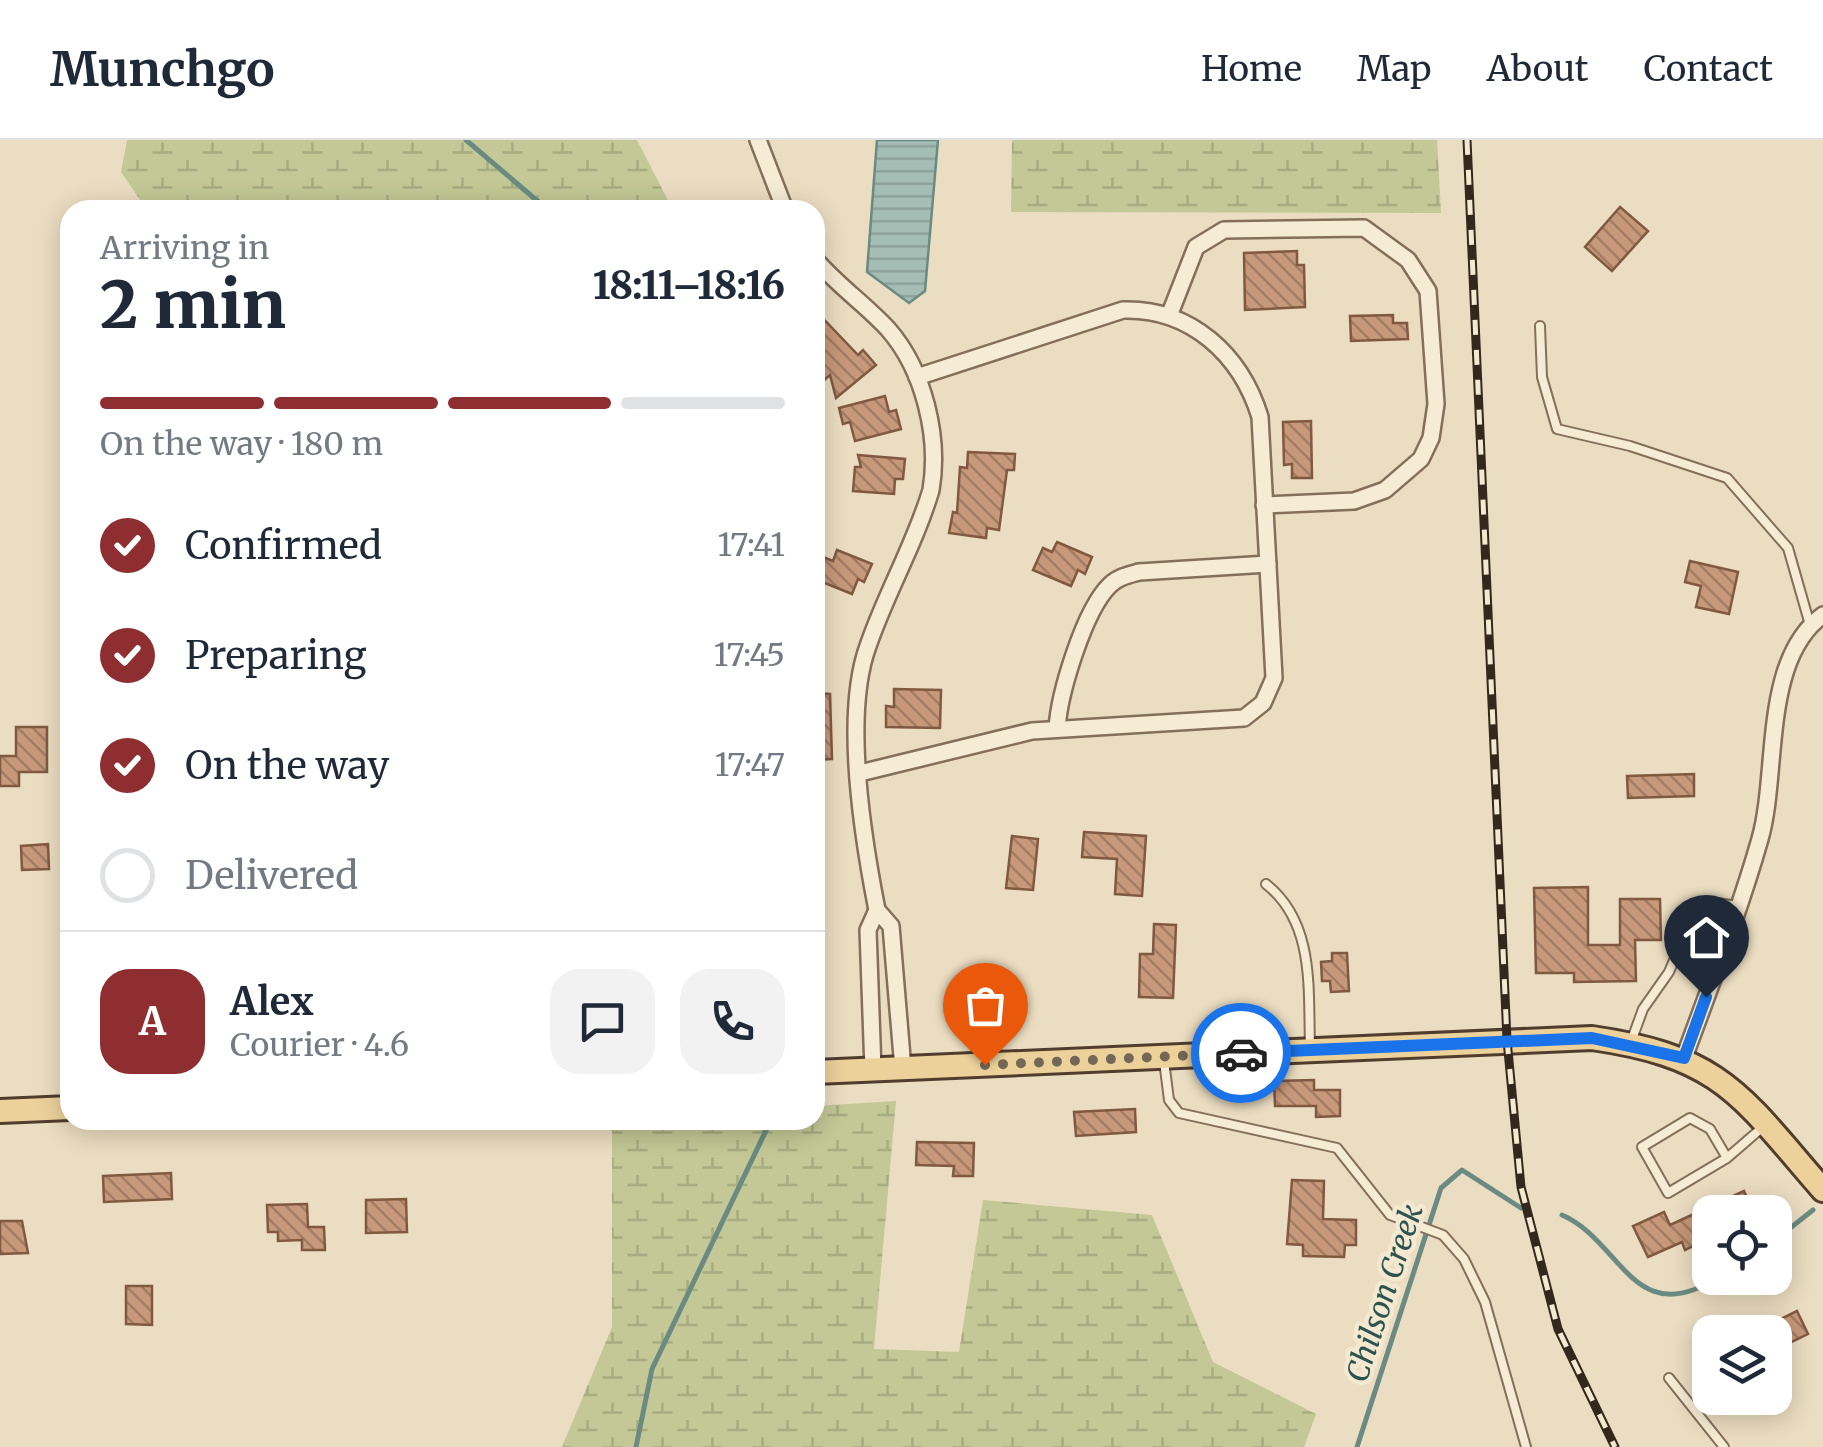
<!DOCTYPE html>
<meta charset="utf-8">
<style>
:root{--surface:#fff;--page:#f2f2f3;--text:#1f2937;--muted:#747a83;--line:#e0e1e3;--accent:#8e2e31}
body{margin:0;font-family:Merriweather,serif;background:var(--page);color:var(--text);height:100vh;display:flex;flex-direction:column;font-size:38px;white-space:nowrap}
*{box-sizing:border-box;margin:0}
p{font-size:32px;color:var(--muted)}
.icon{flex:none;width:55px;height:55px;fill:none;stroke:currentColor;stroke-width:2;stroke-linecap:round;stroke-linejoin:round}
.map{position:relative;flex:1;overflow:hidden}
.panel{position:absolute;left:60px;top:60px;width:765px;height:930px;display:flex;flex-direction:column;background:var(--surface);border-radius:30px;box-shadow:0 5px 25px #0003}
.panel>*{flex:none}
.controls{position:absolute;left:1692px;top:1055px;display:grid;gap:20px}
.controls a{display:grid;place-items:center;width:100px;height:100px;border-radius:20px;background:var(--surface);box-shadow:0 5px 25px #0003;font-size:50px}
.pin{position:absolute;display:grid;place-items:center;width:85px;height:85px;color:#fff;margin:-102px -42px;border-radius:50% 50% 50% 0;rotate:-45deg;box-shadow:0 0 10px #0007}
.pin .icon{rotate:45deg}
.courier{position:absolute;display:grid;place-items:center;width:100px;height:100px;margin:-50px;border:8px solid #1a73e8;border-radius:50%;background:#fff;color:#222;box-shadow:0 2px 12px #0007}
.head em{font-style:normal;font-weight:800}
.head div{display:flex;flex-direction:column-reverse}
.head{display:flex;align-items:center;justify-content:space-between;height:170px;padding:0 40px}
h1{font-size:65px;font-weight:800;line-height:75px}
.bar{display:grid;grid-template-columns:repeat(4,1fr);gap:15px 10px;align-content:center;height:120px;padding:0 40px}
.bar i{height:12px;border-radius:8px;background:var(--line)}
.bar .selected{background:var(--accent)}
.bar p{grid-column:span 4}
.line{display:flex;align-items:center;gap:25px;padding:0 40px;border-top:2px solid var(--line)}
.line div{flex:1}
.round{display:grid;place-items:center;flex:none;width:105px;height:105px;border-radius:30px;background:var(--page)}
ol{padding:0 40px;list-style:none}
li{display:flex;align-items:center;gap:30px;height:110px}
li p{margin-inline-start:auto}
li .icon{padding:10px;border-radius:50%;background:var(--accent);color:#fff;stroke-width:4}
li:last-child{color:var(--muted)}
li i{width:55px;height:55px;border:5px solid var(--line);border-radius:50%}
header{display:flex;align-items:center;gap:60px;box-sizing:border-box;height:140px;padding:0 50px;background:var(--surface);border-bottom:2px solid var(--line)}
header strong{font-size:48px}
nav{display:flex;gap:55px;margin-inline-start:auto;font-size:35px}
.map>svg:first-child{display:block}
.wetland{fill:url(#wetland-marsh)}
.water{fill:url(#water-rules);stroke:#6b8b82;stroke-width:2.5}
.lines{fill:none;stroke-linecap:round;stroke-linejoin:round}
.stream{stroke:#6b8b82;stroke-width:5}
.building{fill:url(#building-back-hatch);stroke:#815941;stroke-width:2.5}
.lane-casing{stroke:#836f5a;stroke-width:12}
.street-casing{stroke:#836f5a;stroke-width:20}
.primary-casing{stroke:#513d2e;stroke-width:28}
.lane{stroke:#f6ebd4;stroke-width:8}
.street{stroke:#f6ebd4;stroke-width:15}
.primary{stroke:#ecd19b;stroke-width:22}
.rail-casing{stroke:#34281d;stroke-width:9}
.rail{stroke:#f3e8d0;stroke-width:5;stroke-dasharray:15;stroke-linecap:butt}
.done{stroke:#746756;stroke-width:10;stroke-dasharray:0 18}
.route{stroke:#1a73e8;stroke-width:12}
.labels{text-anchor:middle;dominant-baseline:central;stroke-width:9;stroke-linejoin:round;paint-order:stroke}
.water-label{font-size:30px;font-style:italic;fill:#2d534f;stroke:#f3e8d0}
</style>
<header>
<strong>Munchgo</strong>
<nav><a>Home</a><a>Map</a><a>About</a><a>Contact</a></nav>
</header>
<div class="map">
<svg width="1823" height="1307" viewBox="0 0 1823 1307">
<defs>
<pattern id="wetland-marsh" width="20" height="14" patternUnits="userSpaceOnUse" patternTransform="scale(2.5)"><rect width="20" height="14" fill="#c3c896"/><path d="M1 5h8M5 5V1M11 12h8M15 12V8" fill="none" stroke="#a8ac81"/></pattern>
<pattern id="water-rules" width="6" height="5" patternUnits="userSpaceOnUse" patternTransform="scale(2.5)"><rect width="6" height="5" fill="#a4bdb5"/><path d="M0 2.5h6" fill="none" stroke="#8ea29b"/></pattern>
<pattern id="building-back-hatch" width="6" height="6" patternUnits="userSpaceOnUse" patternTransform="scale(2.5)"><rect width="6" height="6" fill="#c79879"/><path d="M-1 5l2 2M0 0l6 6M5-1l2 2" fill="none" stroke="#a27c63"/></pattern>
</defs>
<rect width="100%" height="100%" fill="#ebddc1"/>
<g class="wetland">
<path d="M127 0H637L673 70H147L121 32Z"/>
<path d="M1012 0H1437L1441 73 1011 72Z"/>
<path d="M896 961 874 1209 959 1212 983 1060 1152 1075 1213 1222 1316 1274 1304 1307H562L612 1187V980H815V966Z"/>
</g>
<path class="water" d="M877 0H938L925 151 909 163 867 132Z"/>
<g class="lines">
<g class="stream">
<path d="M466 0 548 70"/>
<path d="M1562 1075C1621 1100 1633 1191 1717 1138"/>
<path d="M1775 1100 1813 1070"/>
<path d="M636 1307 652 1229 771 980"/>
<path d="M1357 1307 1441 1048 1462 1030 1521 1068"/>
</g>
</g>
<g class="building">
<path d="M1620 67 1648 91 1612 131 1585 107Z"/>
<path d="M1297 111V125H1304L1305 167 1245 170 1244 113Z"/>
<path d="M815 170 858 215 863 210 876 225 836 258 830 235 815 248Z"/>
<path d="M1393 175V183H1407L1408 199 1351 201 1350 176Z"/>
<path d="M885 256 889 272 896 270 901 289 855 301 850 282 843 284 839 268Z"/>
<path d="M1311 281 1312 338H1292V324L1284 325 1283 282Z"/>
<path d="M968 312 1015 314 1014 330H1007L999 390 987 388 986 398 949 393 953 372 957 373 960 327 967 328Z"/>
<path d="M858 315 905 319 903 339H895L894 354 853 351 855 327H861Z"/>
<path d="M1057 402 1092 417 1085 434 1078 430 1071 446 1033 430 1043 408 1052 412Z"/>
<path d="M837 410 872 424 864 442 858 439 852 454 815 439 823 417 833 421Z"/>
<path d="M1690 421 1738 432 1729 474 1696 467 1701 446 1685 442Z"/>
<path d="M894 549 941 550 940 588 886 587V566L894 567Z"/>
<path d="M815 553 830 554 832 619 815 620Z"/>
<path d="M16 587H47V632H19V646H0V616H16Z"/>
<path d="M1694 634V656L1628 658 1627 636Z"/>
<path d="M1084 692 1146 696 1142 756 1115 754 1117 719 1082 717Z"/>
<path d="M1012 696 1038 699 1033 750 1006 748Z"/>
<path d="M48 704 49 729 22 730 21 706Z"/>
<path d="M1588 747V805H1620V759H1660L1661 800H1635L1636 841 1574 842V833H1536L1534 748Z"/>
<path d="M1154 784 1176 785 1173 858 1139 857 1140 814H1153Z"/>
<path d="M1332 813H1347L1349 851 1331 852 1330 841H1322L1321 822 1332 821Z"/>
<path d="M1314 940V950H1340V976L1316 977V966H1275L1274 941Z"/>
<path d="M1135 969 1136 992 1076 996 1074 972Z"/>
<path d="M917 1002 974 1003 973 1036H953L954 1026 916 1025Z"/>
<path d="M171 1033 172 1059 104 1062 103 1036Z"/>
<path d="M1292 1040 1324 1041 1323 1079 1356 1080V1105H1345L1344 1117 1303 1116V1105L1287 1104Z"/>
<path d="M1744 1051 1754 1072H1710V1098L1685 1110 1682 1102 1648 1117 1633 1086 1664 1072 1670 1085Z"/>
<path d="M406 1059 407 1092 366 1093V1060Z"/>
<path d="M307 1064 308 1087H324L325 1110H302V1100L278 1101V1092H268L267 1065Z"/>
<path d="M0 1081H22L28 1113 0 1114Z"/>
<path d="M126 1146H152V1185L126 1184Z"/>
<path d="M1797 1171 1808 1194 1775 1210V1182Z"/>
</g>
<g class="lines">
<defs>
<g id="lane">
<path d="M1540 186 1542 237 1557 289 1630 306 1727 338 1788 408 1810 485"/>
<path d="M1266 744C1315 783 1308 848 1310 905"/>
<path d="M1632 899 1643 869 1669 832 1693 775 1717 763 1737 766"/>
<path d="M1164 921 1169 960 1179 973 1337 1008 1390 1075 1443 1095 1464 1119 1485 1162 1526 1307"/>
<path d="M1727 1018 1710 989 1690 978 1642 1007 1668 1053 1727 1018 1764 986"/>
<path d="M1669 1238 1724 1307"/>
</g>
<g id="street">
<path d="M758 0 785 70"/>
<path d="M815 119C837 145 865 164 888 189 924 230 940 297 931 350 915 404 886 453 868 506 843 574 863 699 877 770"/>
<path d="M1169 176 1196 107 1224 90 1364 88 1408 120 1428 151 1436 264 1431 298 1421 319 1385 350 1354 361 1264 365"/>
<path d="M1057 589C1059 554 1084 470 1110 445 1118 437 1128 435 1139 432L1268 424"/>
<path d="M860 633 1032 591 1244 578 1263 563 1274 538 1260 277C1241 215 1191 168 1123 170L917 237"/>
<path d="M1684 918C1710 846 1739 773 1760 699 1779 633 1761 520 1823 475"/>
<path d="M873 930 868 790 877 770 891 786 903 929"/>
</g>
<g id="primary">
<path d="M815 932 1592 898C1723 917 1741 956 1823 1050"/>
<path d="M0 971 70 968"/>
</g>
</defs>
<use href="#lane" class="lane-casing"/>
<use href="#street" class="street-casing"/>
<use href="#primary" class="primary-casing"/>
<use href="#lane" class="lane"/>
<use href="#street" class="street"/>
<use href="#primary" class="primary"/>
<defs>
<path id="rail" d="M1467 0 1507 900 1521 1047 1558 1189 1615 1307"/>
</defs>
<use href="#rail" class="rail-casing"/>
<use href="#rail" class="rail"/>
</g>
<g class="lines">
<path class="done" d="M985 925 1241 913"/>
<path class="route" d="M1241 913 1592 898 1684 918 1706 857"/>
</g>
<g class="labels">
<g class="water-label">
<text transform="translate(1384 1153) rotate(-72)">Chilson Creek</text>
</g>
</g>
</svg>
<div class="controls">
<a><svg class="icon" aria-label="locate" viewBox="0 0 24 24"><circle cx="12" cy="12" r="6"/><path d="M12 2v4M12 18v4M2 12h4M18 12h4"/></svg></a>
<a><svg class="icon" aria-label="layers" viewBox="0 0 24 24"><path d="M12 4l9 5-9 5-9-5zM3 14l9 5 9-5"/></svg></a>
</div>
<div class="pin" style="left:985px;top:925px;background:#ea580c"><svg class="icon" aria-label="bag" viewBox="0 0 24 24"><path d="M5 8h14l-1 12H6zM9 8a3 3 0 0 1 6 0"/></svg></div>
<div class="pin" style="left:1706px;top:857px;background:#1f2937"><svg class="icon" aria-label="home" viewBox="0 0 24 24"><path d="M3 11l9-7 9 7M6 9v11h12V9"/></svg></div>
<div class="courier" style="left:1241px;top:913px"><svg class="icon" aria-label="car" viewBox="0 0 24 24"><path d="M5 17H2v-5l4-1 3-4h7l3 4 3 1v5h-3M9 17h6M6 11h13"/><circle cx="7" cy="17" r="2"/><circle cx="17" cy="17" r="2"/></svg></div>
<section class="panel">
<div class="head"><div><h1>2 min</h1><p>Arriving in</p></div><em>18:11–18:16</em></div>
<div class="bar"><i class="selected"></i><i class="selected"></i><i class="selected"></i><i></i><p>On the way · 180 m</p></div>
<ol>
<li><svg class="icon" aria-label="check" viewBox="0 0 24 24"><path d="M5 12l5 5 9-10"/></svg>Confirmed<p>17:41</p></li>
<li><svg class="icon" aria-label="check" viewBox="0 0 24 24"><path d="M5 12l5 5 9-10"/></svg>Preparing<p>17:45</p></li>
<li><svg class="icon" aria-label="check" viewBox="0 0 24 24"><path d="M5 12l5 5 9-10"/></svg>On the way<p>17:47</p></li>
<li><i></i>Delivered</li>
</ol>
<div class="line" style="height:180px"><b class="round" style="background:var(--accent);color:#fff">A</b><div><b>Alex</b><p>Courier · 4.6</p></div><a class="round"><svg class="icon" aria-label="chat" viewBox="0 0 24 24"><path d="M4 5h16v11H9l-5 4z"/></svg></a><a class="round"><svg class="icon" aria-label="phone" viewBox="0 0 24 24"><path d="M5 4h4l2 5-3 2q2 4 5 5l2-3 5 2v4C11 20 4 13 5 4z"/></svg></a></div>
</section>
</div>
